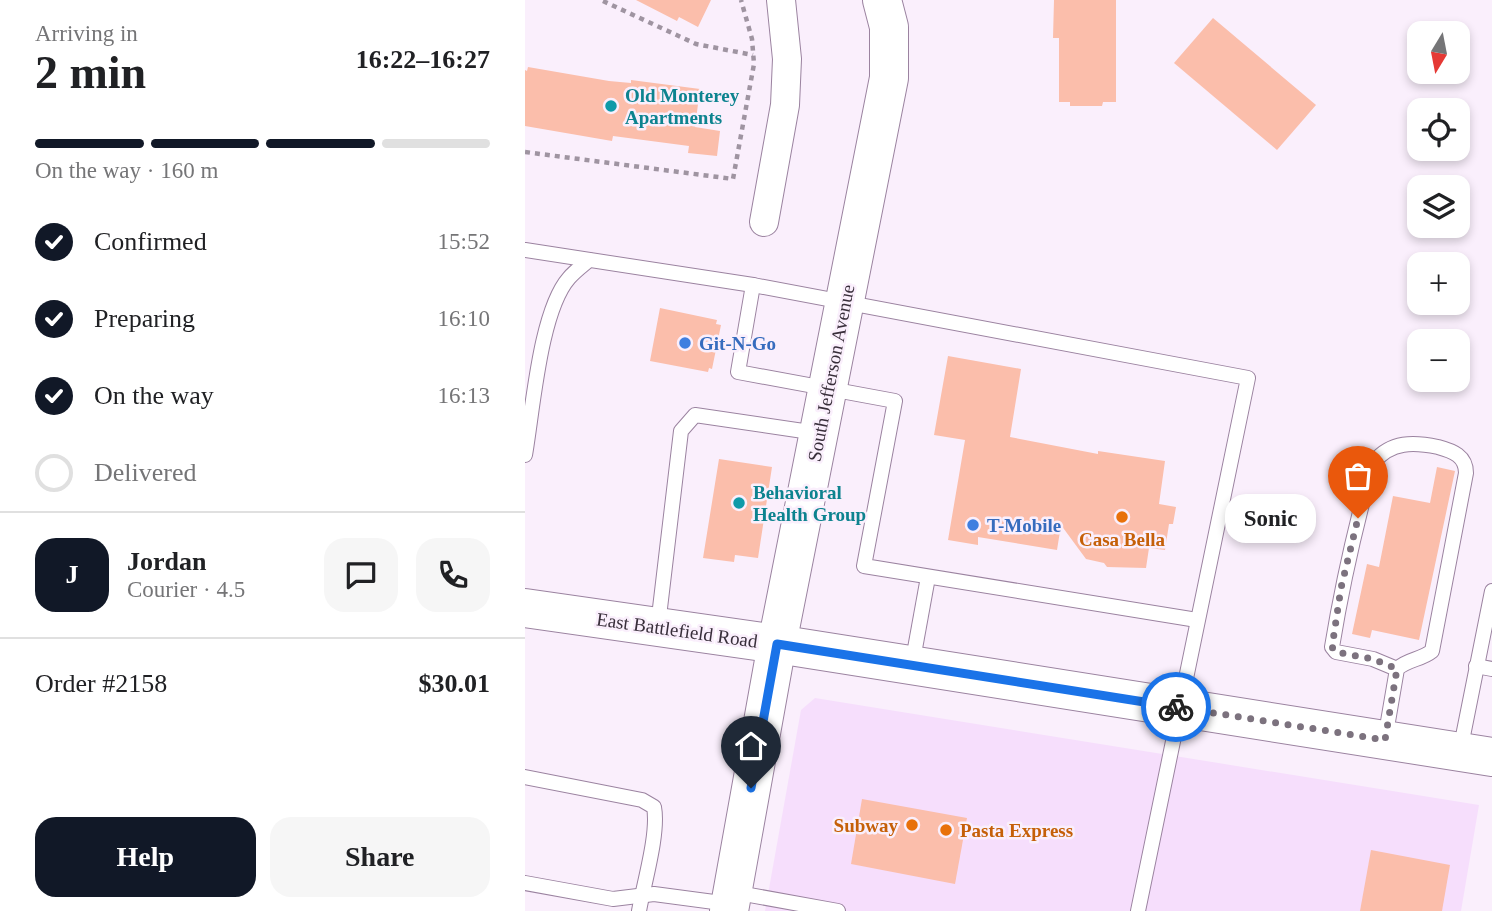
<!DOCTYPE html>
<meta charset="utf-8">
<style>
:root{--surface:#fff;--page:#f6f6f6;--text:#202124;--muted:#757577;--line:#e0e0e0;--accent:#111827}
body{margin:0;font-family:Georgia,serif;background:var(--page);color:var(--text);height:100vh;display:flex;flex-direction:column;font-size:26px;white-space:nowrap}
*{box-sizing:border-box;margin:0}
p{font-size:23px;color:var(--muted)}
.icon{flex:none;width:38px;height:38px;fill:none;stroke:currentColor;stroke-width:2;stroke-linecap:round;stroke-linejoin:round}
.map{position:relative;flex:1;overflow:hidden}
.side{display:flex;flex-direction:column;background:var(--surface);width:525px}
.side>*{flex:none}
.needle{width:46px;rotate:190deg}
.controls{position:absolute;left:882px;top:21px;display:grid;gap:14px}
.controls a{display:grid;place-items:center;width:63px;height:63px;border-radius:14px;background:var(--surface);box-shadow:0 4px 10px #0003;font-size:35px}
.pin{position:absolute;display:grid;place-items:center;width:60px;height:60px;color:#fff;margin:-72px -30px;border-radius:50% 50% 50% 0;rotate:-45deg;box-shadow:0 0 7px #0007}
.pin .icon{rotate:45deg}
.courier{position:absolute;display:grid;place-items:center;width:70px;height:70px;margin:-35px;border:5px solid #1a73e8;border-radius:50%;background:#fff;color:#222;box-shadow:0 2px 9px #0007}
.bubble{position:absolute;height:49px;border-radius:21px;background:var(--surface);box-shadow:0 4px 10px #0003;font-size:23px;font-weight:800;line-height:49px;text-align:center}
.headline em{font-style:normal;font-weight:800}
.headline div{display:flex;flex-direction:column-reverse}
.headline{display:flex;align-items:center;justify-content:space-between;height:119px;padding:0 35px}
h1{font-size:46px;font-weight:800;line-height:52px}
.bar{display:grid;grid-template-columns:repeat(4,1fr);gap:10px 7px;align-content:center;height:84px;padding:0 35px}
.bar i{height:9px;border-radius:5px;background:var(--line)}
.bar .selected{background:var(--accent)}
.bar p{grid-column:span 4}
.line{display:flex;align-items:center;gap:18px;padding:0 35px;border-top:2px solid var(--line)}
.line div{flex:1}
.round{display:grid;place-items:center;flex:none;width:74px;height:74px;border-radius:21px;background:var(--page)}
ol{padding:0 35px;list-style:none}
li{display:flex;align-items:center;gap:21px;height:77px}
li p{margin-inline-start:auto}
li .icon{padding:7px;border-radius:50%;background:var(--accent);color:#fff;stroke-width:4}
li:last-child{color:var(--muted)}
li i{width:38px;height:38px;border:4px solid var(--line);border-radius:50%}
.button{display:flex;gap:14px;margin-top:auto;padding:14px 35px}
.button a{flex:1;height:80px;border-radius:21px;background:var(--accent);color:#fff;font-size:28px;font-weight:800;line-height:80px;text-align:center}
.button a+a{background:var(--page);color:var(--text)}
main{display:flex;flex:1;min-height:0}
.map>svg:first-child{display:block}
.built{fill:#f6defc}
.building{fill:#fbbeab}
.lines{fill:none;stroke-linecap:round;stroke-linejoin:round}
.lane-casing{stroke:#9b83a0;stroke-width:16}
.street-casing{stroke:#9b83a0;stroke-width:30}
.secondary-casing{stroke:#9b83a0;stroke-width:40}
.primary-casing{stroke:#9b83a0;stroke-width:40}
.path{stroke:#9f94a1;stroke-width:4.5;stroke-dasharray:5 5;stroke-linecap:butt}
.lane{stroke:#fff;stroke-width:14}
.street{stroke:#fff;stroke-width:28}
.secondary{stroke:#fff;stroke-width:38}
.primary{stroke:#fff;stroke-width:38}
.done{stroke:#7c727e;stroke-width:7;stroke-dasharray:0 12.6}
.route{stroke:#1a73e8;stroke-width:9}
.culture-dot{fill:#0f9aa8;stroke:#faeffc;stroke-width:2.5}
.shop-dot{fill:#3f7fe0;stroke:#faeffc;stroke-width:2.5}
.food-dot{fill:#e8710a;stroke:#faeffc;stroke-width:2.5}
.labels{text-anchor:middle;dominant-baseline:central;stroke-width:5;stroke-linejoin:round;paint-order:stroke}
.culture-label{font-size:19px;font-weight:bold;fill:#0d838f;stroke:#faeffc;text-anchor:start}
.shop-label{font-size:19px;font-weight:bold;fill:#366cbe;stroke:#faeffc;text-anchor:start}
.street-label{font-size:19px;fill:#382e3a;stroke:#faeffc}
.food-label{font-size:19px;font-weight:bold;fill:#c56008;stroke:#faeffc}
</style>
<main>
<section class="side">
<div class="headline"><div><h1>2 min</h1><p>Arriving in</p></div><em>16:22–16:27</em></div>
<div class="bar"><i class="selected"></i><i class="selected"></i><i class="selected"></i><i></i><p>On the way · 160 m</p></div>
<ol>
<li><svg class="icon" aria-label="check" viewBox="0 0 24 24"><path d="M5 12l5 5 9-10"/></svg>Confirmed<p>15:52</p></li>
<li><svg class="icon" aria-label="check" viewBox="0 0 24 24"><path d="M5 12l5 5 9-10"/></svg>Preparing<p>16:10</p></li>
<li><svg class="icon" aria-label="check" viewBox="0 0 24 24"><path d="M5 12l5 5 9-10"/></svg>On the way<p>16:13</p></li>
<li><i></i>Delivered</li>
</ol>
<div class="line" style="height:126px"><b class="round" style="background:var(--accent);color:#fff">J</b><div><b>Jordan</b><p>Courier · 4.5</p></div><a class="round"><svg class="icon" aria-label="chat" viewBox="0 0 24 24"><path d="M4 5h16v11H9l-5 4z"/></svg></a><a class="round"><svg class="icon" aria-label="phone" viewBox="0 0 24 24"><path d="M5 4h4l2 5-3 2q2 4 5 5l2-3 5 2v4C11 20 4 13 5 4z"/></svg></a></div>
<div class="line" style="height:91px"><div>Order #2158</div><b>$30.01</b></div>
<div class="button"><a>Help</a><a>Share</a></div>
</section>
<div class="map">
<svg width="967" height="911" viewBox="0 0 967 911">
<rect width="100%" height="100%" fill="#faeffc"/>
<path class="built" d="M290 698 954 805 936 911H240L276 710Z"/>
<g class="building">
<path d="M111 0H186L173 27 154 17 152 21Z"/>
<path d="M529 0H591V102H578L577 106H545V102H534V38H528Z"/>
<path d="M688 18 791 105 752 150 649 63Z"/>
<path d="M3 67 84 81 106 83V80L175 89 170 127 195 131 192 156 163 153 164 146 88 136 87 141 0 126V70L2 71Z"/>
<path d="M135 308 192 320 191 324 196 325 187 369 184 368 183 372 125 361Z"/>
<path d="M423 356 496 369 485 437 573 454V451L640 461 634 504 651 507 648 524H644L640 550 624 548 621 568 582 567 579 563 561 559 536 525 532 550 453 537V545L423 540 440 440 409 435Z"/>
<path d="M194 459 247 467 233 558 210 555 209 562 178 558Z"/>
<path d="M912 467 930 471 894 640 847 630 845 638 827 634 842 564 854 567 868 496 905 503Z"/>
<path d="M337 799 442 818 430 884 326 864Z"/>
<path d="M846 850 925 865 917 911H835Z"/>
</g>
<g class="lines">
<defs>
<g id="lane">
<path d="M0 250 228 285 723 378 613 911"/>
<path d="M228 285 213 372 370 401 339 566 672 620"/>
<path d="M0 455C8 409 15 311 44 278 50 271 57 266 64 260"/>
<path d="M133 625 156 431 170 415 292 433"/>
<path d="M387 665 403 577"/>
<path d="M951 666 967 669"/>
<path d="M860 739 872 669C882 659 896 660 907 651L941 473C941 456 928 451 913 447 889 442 866 441 849 462 841 472 840 491 837 504 825 551 815 598 807 647L811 652 848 659 872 669"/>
<path d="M935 751 967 591"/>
<path d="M0 777 117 800 129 807C134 833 119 883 114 911"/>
<path d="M0 883 88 899 129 894 204 904"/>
<path d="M208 892 313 911"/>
</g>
<path id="street" d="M239 222 260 105 262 59 256 0"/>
<path id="secondary" d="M204 911 252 644 364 78V27L357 0"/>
<path id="primary" d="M0 608 252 644 967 757"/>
</defs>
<use href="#lane" class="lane-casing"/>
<use href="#street" class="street-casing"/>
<use href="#secondary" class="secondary-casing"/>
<use href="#primary" class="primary-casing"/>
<g class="path">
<path d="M78 1 171 44 228 55"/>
<path d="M0 152 208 179 229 64 227 39 216 0"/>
</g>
<use href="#lane" class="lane"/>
<use href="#street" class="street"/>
<use href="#secondary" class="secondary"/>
<use href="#primary" class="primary"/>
</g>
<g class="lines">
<path class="done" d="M651 707 860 740 872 669 848 659 811 652 807 647 816 588 833 518"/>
<path class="route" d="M226 788 252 644 651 707"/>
</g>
<g class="culture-dot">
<circle cx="86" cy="106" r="7"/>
<circle cx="214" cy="503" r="7"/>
</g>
<g class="shop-dot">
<circle cx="160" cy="343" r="7"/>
<circle cx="448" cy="525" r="7"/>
</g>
<g class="food-dot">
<circle cx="597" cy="517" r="7"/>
<circle cx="387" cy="825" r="7"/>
<circle cx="421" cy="830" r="7"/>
</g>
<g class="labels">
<g class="culture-label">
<text x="100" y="95">Old Monterey<tspan x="100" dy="22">Apartments</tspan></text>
<text x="228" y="492">Behavioral<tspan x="228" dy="22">Health Group</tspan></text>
</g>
<g class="shop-label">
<text x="174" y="343">Git-N-Go</text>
<text x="462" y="525">T-Mobile</text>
</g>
<g class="street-label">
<text transform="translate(306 373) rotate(-79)">South Jefferson Avenue</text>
<text transform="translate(152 630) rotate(8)">East Battlefield Road</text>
</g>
<g class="food-label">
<text x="597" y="539">Casa Bella</text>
<text x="373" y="825" text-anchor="end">Subway</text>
<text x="435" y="830" text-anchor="start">Pasta Express</text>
</g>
</g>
</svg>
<div class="controls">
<a><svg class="needle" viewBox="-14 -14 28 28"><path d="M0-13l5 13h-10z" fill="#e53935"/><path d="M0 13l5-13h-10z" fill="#757577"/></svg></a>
<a><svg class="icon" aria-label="locate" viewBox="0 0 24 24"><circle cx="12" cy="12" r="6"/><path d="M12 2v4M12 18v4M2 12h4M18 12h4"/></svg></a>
<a><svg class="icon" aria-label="layers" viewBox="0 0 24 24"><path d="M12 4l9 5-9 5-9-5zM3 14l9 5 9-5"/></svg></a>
<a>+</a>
<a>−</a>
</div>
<div class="pin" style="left:833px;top:518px;background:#ea580c"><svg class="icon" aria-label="bag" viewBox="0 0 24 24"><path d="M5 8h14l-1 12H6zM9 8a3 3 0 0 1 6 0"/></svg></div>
<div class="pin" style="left:226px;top:788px;background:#1f2937"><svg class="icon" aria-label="home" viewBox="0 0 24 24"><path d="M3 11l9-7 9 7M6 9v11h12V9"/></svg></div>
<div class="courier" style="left:651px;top:707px"><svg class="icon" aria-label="bike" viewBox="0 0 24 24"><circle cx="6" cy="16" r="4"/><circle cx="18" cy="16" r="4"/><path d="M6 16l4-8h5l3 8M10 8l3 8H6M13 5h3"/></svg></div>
<div class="bubble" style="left:700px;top:494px;width:91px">Sonic</div>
</div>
</main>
